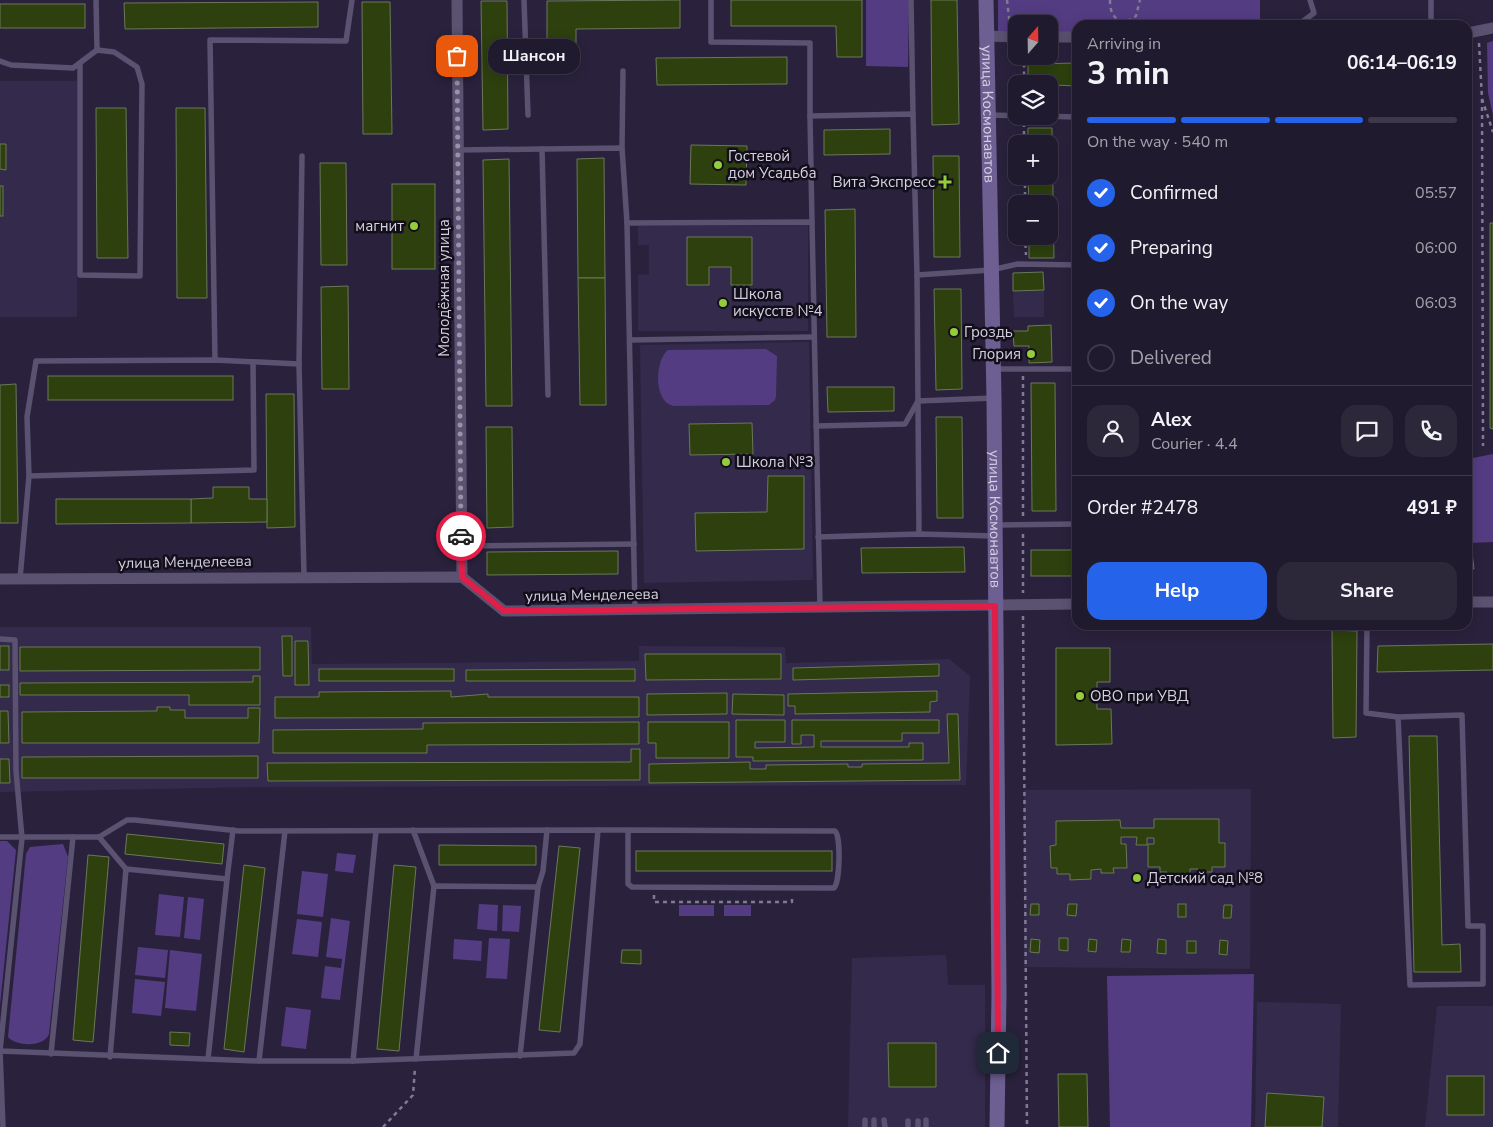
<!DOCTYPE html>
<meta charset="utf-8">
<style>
:root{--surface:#201a2e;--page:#2d273a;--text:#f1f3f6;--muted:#a2a1aa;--line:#3d384a;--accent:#2563eb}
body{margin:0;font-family:"Nunito Sans",sans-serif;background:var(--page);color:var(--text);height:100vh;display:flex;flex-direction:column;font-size:19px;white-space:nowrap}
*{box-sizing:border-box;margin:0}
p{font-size:16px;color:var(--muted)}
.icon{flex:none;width:28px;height:28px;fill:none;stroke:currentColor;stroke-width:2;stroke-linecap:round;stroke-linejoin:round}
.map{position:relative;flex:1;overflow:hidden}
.side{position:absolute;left:1072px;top:20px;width:400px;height:610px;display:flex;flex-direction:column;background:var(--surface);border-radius:15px;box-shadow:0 2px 12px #0003,0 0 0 1px var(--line)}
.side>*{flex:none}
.needle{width:32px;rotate:20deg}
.buttons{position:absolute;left:1008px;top:15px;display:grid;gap:10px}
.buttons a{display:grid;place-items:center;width:50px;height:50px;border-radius:10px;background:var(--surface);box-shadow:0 2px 12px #0003,0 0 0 1px var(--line);font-size:25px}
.pin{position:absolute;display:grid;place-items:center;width:42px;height:42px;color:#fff;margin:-21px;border-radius:10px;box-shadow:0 2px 8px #0006}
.courier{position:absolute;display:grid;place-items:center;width:50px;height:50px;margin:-25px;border:4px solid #e11d48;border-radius:50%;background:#fff;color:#222;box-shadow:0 1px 6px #0007}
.bubble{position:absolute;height:35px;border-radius:15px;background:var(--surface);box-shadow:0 2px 12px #0003,0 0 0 1px var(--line);font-size:16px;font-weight:700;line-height:35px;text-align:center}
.headline em{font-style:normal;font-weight:700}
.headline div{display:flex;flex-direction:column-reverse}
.headline{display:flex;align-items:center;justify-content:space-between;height:85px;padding:0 15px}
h1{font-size:32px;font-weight:700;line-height:38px}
.bar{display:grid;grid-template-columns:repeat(4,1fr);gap:8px 5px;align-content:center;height:60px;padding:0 15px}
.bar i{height:6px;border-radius:4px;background:var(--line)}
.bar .current{background:var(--accent)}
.bar p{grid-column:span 4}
.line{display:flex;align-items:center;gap:12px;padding:0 15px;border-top:1px solid var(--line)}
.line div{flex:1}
.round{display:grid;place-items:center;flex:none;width:52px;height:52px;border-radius:15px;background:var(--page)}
ol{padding:0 15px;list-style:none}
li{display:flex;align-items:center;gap:15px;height:55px}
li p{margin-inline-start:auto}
li .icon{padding:5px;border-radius:50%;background:var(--accent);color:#fff;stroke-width:4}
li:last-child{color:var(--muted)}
li i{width:28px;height:28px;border:2px solid var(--line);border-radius:50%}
.action{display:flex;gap:10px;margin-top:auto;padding:10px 15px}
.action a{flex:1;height:58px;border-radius:15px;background:var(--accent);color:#fff;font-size:20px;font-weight:700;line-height:58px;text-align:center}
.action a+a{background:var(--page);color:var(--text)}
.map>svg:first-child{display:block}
.built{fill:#342a4b}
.green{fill:#543c83}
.building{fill:#2d400e;stroke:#6a7859}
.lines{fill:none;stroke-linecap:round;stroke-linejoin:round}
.path{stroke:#817b92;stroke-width:2.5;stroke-dasharray:4 4;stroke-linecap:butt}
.lane{stroke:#5a5270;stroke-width:5.5}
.street{stroke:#5a5270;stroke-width:11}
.secondary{stroke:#6e5f93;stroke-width:15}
.done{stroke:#9893a8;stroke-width:5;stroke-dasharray:0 9}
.route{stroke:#e11d48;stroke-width:6}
.poi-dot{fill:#95cc3b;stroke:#120e1a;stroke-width:2}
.labels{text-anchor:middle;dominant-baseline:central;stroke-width:5;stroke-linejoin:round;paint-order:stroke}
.street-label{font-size:15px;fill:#d4d0e2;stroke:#120e1a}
.poi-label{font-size:15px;fill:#d4d0e2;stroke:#120e1a;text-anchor:start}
</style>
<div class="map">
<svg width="1493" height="1127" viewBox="0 0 1493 1127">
<rect width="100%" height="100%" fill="#2a223d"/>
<g class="built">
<rect x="0" y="81" width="77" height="236"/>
<path d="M808 225V331H638V275L649 274V245H638V226Z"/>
<path d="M1044 290V317H1014L1013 291Z"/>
<path d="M809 342 813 580 644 583 640 345Z"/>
<path d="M0 627H311L312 664 639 661V646L785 647 786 663 949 659 970 676 966 785 260 787 0 792Z"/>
<path d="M1251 789 1250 969 1024 967V790Z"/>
<path d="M946 955 948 985H985V1127H848L852 958Z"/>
<path d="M1257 1002 1341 1004 1338 1127H1255Z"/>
<path d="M1437 1006H1493V1127H1425Z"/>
</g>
<g class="green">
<path d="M866 0H909L908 67 866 66Z"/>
<path d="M998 0H1260V25H1078L1077 32H1049V24H1016V32H998Z"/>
<path d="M1493 41V115L1488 93 1487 43Z"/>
<path d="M766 349 777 356 776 396 775 400 769 405 673 406C653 401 655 360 668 350Z"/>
<path d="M1493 454V542L1468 543V459Z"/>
<path d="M0 841H7L16 850 0 1005Z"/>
<path d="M63 844 68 857 49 1034C44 1048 15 1046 8 1037L26 854 30 847Z"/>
<path d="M337 853 356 855 353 873 335 871Z"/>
<path d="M302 871 328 874 323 917 297 914Z"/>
<path d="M159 894 184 897 180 937 155 935Z"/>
<path d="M188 897 204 899 200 940 184 938Z"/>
<path d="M479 904 498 905 497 931 477 929Z"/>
<path d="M503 905 521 906 519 932 502 931Z"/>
<rect x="679" y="905" width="35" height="11"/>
<rect x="724" y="905" width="27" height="11"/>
<path d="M331 918 350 921 340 1000 321 998 325 966 341 968 342 959 326 957Z"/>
<path d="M297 919 322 922 318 957 292 954Z"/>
<path d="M489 938 510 939 507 979 486 978Z"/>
<path d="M454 939 482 941 481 961 453 959Z"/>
<path d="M138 947 168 950 165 978 135 975Z"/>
<path d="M170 950 202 954 196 1011 165 1008Z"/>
<path d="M1254 974 1251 1127H1110L1107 976Z"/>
<path d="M135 979 165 982 161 1016 132 1013Z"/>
<path d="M286 1007 311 1010 306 1049 281 1046Z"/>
</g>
<g class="building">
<path d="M680 0V28L576 29V62H547V1Z"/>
<path d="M731 0H862V57H837L836 26H731Z"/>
<path d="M931 0H957L959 124 932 125Z"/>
<path d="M481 1H507L508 129 483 130Z"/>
<path d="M318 2V27L125 29 124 3Z"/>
<path d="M362 2H390L392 134H363Z"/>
<rect x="0" y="4" width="85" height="24"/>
<path d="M787 57V84L657 85 656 58Z"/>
<path d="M1078 63V86L1028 84V64Z"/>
<path d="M96 108H126L128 258H97Z"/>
<path d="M176 108H205L207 298H177Z"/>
<path d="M1028 128H1052L1054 258H1029V236H1049V204H1029L1028 176H1049V144H1028Z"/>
<path d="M890 129V154L824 155V130Z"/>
<path d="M0 144H6V170L0 169Z"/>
<path d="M691 145 747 146 746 185 690 184Z"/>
<path d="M933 156H959L960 257H934Z"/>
<path d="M604 158 605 278H578L577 159Z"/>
<path d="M509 159 512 406H486L483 160Z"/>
<path d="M320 163H346L347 265H321Z"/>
<rect x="392" y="184" width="43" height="85"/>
<rect x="0" y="186" width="3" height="30"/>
<path d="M855 209 856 337H827L825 210Z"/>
<path d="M1490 223H1493V429L1490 428Z"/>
<path d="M687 237H752V285H731V267H709V285H687Z"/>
<path d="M1043 272 1044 290 1013 291V273Z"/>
<path d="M578 278H605L606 405H580Z"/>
<path d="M1072 282H1078V357H1073Z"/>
<path d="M348 286 349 389H322L321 287Z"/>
<path d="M934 289H961L962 389 936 390Z"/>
<path d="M1051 325 1052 362 1029 363V346H1014L1013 331H1028V326Z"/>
<rect x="48" y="376" width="185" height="24"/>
<path d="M1031 383H1055L1056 511H1032Z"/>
<path d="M16 384 18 523H0V385Z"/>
<path d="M827 387H894V411L828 412Z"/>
<path d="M266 394H294L295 527 267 528Z"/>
<path d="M936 417H962L963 518H937Z"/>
<path d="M752 423 753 454 690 455 689 424Z"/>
<path d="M486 427H512L513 527 487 528Z"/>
<path d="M768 476H804V549L696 551 695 513 767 512Z"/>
<path d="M213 487H249V499H267V522L191 523V499L213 498Z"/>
<path d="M56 499H191V523L56 524Z"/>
<path d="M964 547 965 572 862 573 861 548Z"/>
<rect x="1031" y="550" width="47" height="26"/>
<path d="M618 551V574L487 575V552Z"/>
<path d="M1468 553H1472L1474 569H1468Z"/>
<path d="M1332 630 1357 631 1356 737 1333 738Z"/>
<path d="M282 636H292V676H283Z"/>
<path d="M295 641H308L309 685H295Z"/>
<path d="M1493 644V670L1377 672 1378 646Z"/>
<rect x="0" y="646" width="9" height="24"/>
<path d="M20 647H260V670L20 671Z"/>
<path d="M1056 648H1110V682H1097V709H1111L1112 744 1056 745Z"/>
<path d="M645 654H781V679L646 680Z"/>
<path d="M939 664V676L793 680V668Z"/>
<rect x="319" y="669" width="135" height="12"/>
<path d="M635 669V681H466V670Z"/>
<path d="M253 676H260V705H189V695H20V683L253 682Z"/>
<rect x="0" y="685" width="9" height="12"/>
<path d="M451 691V697L488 694V697H639V717L275 718V697H319V692Z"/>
<path d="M937 691V701L930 702V712L795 714V706H788V694Z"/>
<path d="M727 693V714L647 715V694Z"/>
<path d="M733 694 784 695V715L732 714Z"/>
<path d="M157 707H170V710H185V718H248V708H260L259 743H22V712L157 711Z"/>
<path d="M0 711H8L9 743H0Z"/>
<path d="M947 714H958L960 780 649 783V764L750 762V769H766V765L848 764V767H862V764L949 763Z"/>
<path d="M736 720H785V742H755V748L814 747V735H801V744H792V720H939V733H902V741H821V747H909V743H923V760L753 761V757H736Z"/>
<path d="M639 722V744L427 745V753H273V730L423 729V723Z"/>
<path d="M648 722H729V758H656V743H648Z"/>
<path d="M1409 736H1437L1442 945 1460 944 1461 972H1414Z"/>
<path d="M631 749H640V780L268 781 267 763 631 762Z"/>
<path d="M258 756V778H22V757Z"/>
<path d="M0 759H9L10 783H0Z"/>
<path d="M1154 819H1219V843H1225V867H1212V872H1198V869H1190V879H1167V872H1160V867H1148V844H1154V838H1147V845H1136L1137 837H1121V844H1126L1127 868H1113L1114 873H1101V869L1091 870V879L1070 880V874H1057V868H1051L1050 846 1056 845V821L1120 820 1121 828H1154Z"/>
<path d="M127 834 224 844 222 864 125 854Z"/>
<path d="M439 845 536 846V865H439Z"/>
<path d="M559 846 580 848 560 1032 539 1030Z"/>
<rect x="636" y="851" width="196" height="20"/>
<path d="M88 855 109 857 93 1042 73 1040Z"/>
<path d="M244 865 265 868 244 1052 224 1049Z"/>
<path d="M394 865 416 867 399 1051 377 1049Z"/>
<path d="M1031 904H1039V915H1030Z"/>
<path d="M1068 904H1077L1076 916 1067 915Z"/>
<rect x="1178" y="904" width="8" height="13"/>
<path d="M1224 905H1232L1231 918H1223Z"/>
<path d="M1059 938H1068V951L1059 950Z"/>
<path d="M1031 939 1040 940 1039 953 1030 952Z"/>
<path d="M1089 939 1097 940 1096 952 1088 951Z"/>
<path d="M1122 939 1131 940 1130 952H1121Z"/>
<path d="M1158 939 1166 940V954L1157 953Z"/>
<path d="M1220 940 1228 941 1227 955 1219 954Z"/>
<rect x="1187" y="941" width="9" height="12"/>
<path d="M622 950H641V964L621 963Z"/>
<path d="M170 1032 190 1033 189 1046 170 1045Z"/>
<path d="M888 1043H936V1087H889Z"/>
<path d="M1058 1074H1087L1088 1127H1059Z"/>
<rect x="1447" y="1076" width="37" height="39"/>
<path d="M1267 1093 1324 1097 1322 1127H1265Z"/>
</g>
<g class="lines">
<g class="path">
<path d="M1007 0 1010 26"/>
<path d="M1110 0C1110 12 1113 20 1126 22L1136 16 1140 0"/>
<path d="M1479 43 1482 99 1493 132"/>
<path d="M1021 56 1024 63V84"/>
<path d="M1482 99 1483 446"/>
<path d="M1024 123V144"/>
<path d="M1025 176V204"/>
<path d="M1025 236 1026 255"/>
<path d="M1023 376V516"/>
<path d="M1023 534V593"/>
<path d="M1023 616 1027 1127"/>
<path d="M654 895V902H792V896"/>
<path d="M383 1127 413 1095 415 1068"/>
</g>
<g class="lane">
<path d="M96 0 97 50"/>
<path d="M524 0 528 115"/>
<path d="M711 0V42L810 43V116"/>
<path d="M911 0 913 114"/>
<path d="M1431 0V25"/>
<path d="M1298 25 1314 13 1310 0"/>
<path d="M0 61 11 65 73 68 97 50 114 52 137 67 142 84 140 276 80 275V63"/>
<path d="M989 115 1077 117"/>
<path d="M1074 117 1077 265"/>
<path d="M622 148 623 71"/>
<path d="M542 149 548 395"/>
<path d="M458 150 622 148 627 223 635 610"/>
<path d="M302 156 299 364 304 576"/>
<path d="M812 222 810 116 913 114 917 275 991 270 1018 264 1078 265"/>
<path d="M627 223 812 222 820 607"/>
<path d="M917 275 919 534"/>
<path d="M630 340 814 337"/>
<path d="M215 360 210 40 346 41 352 0"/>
<path d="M995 369H1078"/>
<path d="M816 426 905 424 918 401 994 398"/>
<path d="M29 476 27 417 36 361 215 360 299 364"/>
<path d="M996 525 1078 524"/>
<path d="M818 537 919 534 994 536"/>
<path d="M461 546 634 544"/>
<path d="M20 579 29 476 254 470 253 362"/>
<path d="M1367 625 1366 713 1398 717 1462 715 1468 926H1483V984L1410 985 1398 717"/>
<path d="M0 639 15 640 16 771 22 838 0 1051 3 1127"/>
<path d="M413 830 434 886"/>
<path d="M598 830H628V884L632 887 830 888H834C840 882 841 836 835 831L628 830"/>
<path d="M0 837H99L127 820H135L239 831 598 830 580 1044 574 1053 353 1061H259L0 1051"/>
<path d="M99 837 126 869"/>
<path d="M227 879 233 830"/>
<path d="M538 887 543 871 547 830"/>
<path d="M51 1054 73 837"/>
<path d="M110 1057 126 869 227 879 208 1059"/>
<path d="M416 1059 434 886 538 887 520 1056"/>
<path d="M259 1061 285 831"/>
<path d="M353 1061 376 831"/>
<path d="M865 1120V1127"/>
<path d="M874 1120V1127"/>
<path d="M884 1120 885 1127"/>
<path d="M908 1121V1127"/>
<path d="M918 1127V1121"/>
<path d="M926 1127V1120"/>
</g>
<g class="street">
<path d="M457 0 462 577"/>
<path d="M1468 33 1493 28"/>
<path d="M986 36 1016 37"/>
<path d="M1049 37H1078"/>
<path d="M0 579 462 577 504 611 1078 604"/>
<path d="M1468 602H1493"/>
</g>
<path class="secondary" id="s1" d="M986 0 994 398 999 994 997 1127"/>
</g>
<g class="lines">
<path class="done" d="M457 56 461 536"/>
<path class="route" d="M461 536 462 577 504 611 995 606 998 1053"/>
</g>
<g class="poi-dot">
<circle cx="718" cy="165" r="5"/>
<path d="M942.5 174.5h5v5h5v5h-5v5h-5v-5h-5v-5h5z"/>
<circle cx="414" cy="226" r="5"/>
<circle cx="723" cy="303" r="5"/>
<circle cx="954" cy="332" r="5"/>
<circle cx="1031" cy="354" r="5"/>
<circle cx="726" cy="462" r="5"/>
<circle cx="1080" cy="696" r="5"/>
<circle cx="1137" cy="878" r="5"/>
</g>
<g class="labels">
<g class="street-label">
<text stroke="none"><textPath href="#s1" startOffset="114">улица Космонавтов</textPath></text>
<text transform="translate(444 288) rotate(-90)">Молодёжная улица</text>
<text stroke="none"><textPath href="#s1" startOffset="519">улица Космонавтов</textPath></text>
<text transform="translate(185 562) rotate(-1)">улица Менделеева</text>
<text transform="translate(592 595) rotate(-1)">улица Менделеева</text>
</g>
<g class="poi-label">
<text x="728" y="156">Гостевой<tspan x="728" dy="17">дом Усадьба</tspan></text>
<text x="935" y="182" text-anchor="end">Вита Экспресс</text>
<text x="404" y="226" text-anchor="end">магнит</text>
<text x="733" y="294">Школа<tspan x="733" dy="17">искусств №4</tspan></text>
<text x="964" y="332">Гроздь</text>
<text x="1021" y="354" text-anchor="end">Глория</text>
<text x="736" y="462">Школа №3</text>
<text x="1090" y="696">ОВО при УВД</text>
<text x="1147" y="878">Детский сад №8</text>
</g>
</g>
</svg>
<div class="buttons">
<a><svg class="needle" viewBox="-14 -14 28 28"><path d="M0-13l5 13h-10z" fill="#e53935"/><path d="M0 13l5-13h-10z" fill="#a2a1aa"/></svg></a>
<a><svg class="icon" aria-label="layers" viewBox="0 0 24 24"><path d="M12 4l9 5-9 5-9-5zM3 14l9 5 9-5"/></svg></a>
<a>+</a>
<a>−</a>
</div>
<div class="pin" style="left:457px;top:56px;background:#ea580c"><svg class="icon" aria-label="bag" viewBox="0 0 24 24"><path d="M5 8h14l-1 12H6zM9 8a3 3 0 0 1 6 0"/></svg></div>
<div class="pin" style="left:998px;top:1053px;background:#1f2937"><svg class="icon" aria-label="home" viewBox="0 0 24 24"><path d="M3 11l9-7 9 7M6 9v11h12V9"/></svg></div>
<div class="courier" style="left:461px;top:536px"><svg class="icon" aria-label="car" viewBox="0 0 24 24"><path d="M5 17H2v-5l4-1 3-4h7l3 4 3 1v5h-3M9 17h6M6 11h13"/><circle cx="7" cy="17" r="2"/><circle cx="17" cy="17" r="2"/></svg></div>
<div class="bubble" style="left:488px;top:39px;width:92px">Шансон</div>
<section class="side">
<div class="headline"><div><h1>3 min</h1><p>Arriving in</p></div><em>06:14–06:19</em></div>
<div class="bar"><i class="current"></i><i class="current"></i><i class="current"></i><i></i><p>On the way · 540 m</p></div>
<ol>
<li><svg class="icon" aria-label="check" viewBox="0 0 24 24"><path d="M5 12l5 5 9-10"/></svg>Confirmed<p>05:57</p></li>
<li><svg class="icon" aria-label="check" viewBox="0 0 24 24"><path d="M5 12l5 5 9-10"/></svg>Preparing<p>06:00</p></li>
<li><svg class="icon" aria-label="check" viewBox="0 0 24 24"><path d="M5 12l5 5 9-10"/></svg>On the way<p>06:03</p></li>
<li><i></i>Delivered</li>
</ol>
<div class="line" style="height:90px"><a class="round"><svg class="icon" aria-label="person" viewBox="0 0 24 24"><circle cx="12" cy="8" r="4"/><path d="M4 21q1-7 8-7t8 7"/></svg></a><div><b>Alex</b><p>Courier · 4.4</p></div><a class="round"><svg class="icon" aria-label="chat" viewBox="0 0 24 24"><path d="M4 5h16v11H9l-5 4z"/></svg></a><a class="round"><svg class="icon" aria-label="phone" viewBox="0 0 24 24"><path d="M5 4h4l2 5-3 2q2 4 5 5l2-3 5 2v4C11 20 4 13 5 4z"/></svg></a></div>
<div class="line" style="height:65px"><div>Order #2478</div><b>491 ₽</b></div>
<div class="action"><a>Help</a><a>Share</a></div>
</section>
</div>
